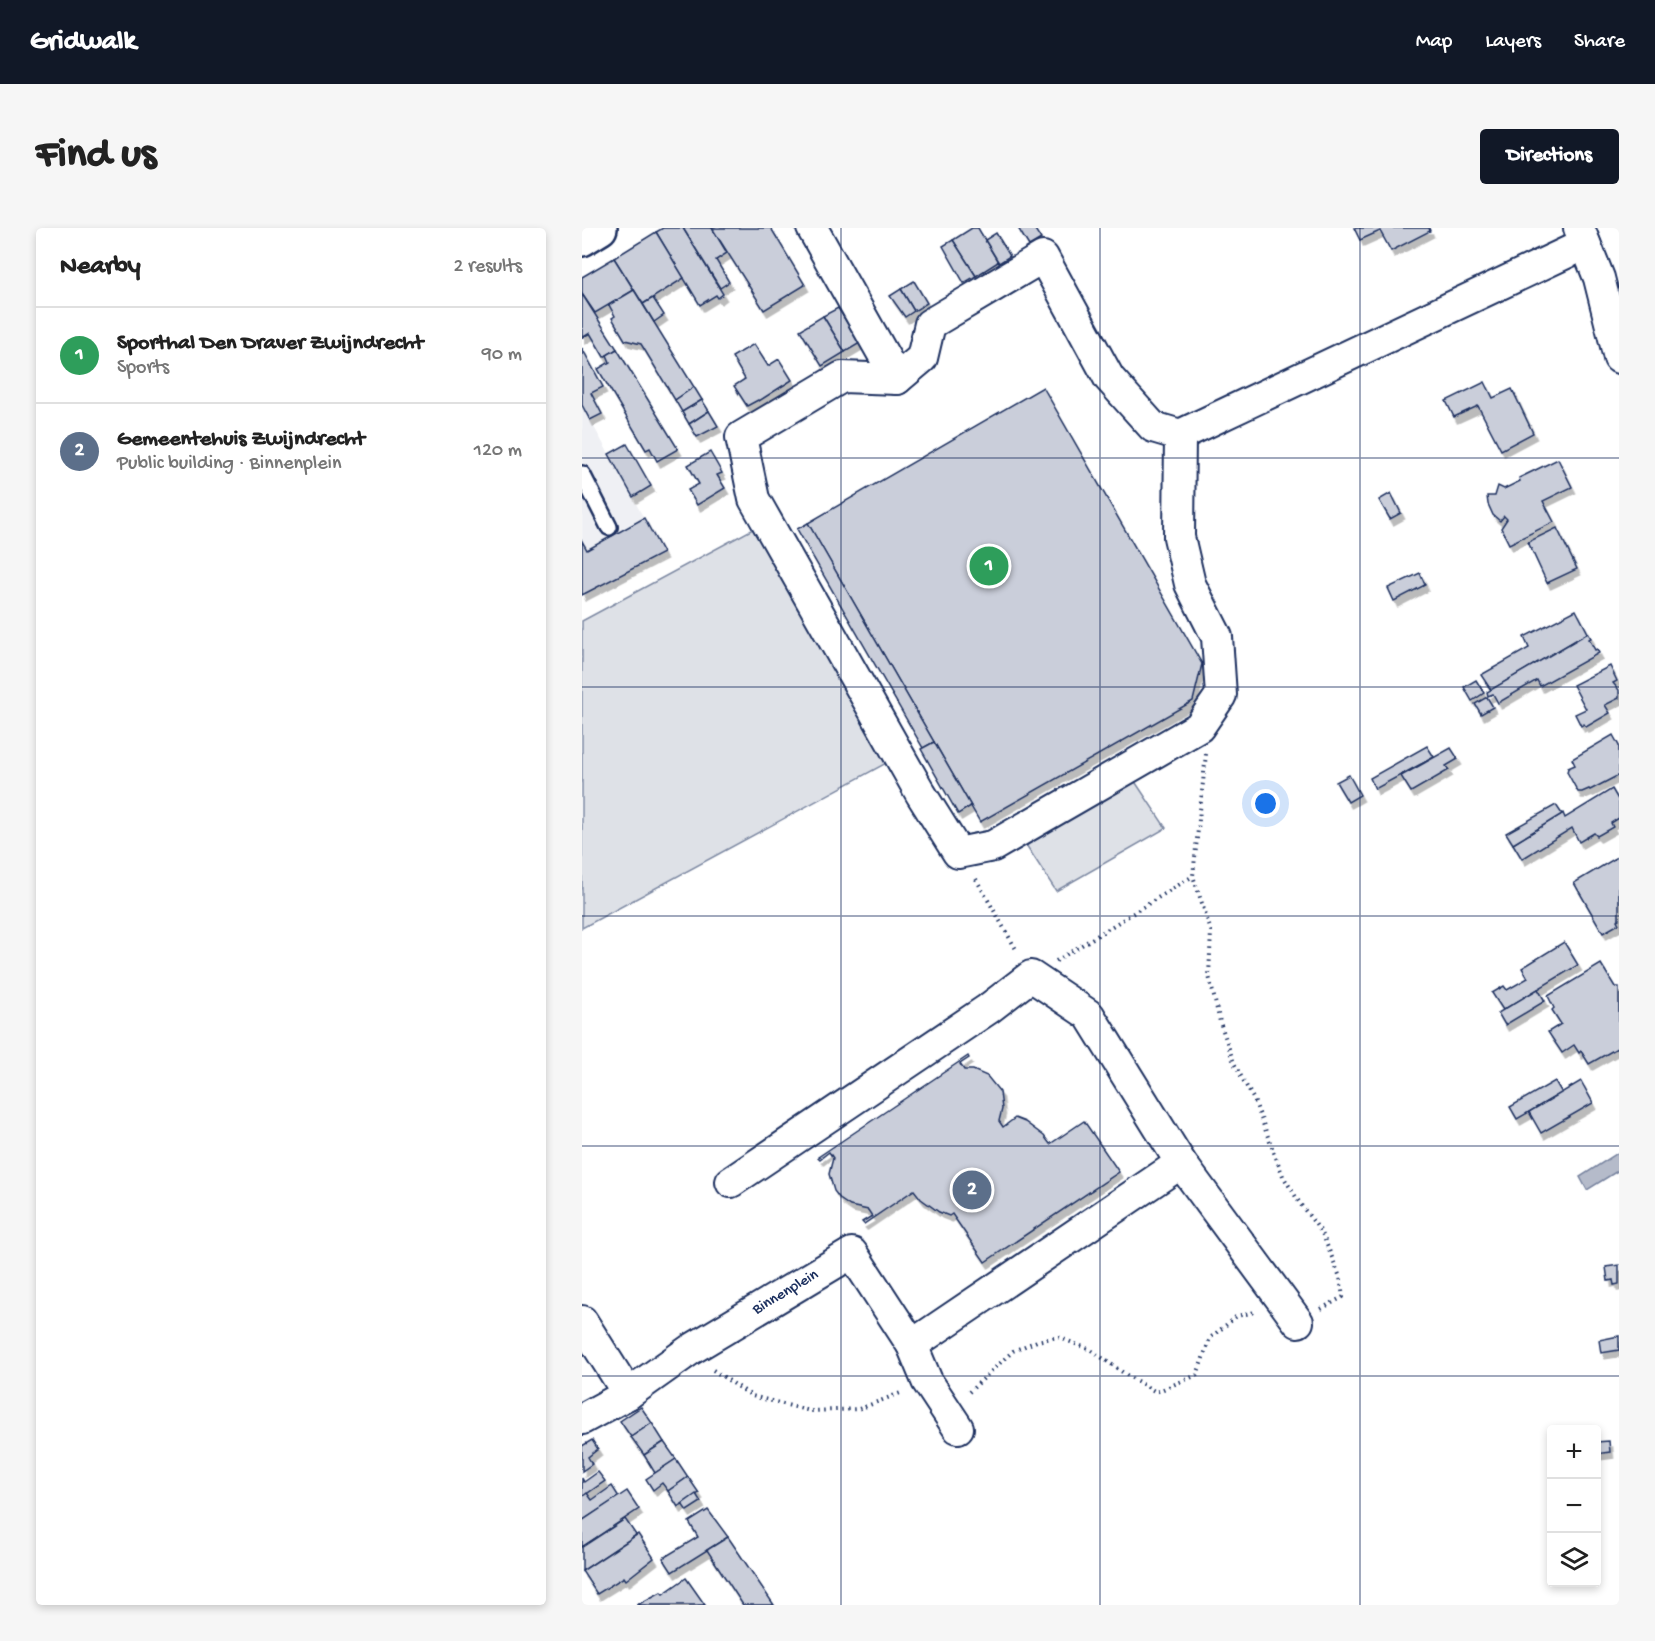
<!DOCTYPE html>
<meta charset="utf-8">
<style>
:root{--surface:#fff;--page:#f6f6f6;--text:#222;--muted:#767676;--line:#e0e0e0;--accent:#111827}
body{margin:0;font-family:"Gochi Hand",sans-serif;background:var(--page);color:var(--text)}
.controls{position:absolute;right:18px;bottom:18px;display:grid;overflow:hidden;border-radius:6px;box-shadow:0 3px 9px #0003}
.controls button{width:54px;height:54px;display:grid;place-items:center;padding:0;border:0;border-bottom:2px solid var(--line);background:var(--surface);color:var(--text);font:30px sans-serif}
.you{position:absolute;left:684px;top:576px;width:21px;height:21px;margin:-15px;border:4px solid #fff;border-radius:50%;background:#1a73e8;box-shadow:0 0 0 9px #1a73e833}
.badge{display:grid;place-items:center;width:39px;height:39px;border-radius:50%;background:var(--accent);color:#fff;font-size:20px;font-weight:700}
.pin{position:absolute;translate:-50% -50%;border:3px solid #fff;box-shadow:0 2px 6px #0006}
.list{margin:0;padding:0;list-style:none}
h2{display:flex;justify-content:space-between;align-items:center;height:78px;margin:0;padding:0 24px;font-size:26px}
h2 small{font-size:20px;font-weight:400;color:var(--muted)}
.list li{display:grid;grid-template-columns:39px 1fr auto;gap:18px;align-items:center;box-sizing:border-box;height:96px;padding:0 24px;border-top:2px solid var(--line)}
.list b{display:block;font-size:22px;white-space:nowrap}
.list p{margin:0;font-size:20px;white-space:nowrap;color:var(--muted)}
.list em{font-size:20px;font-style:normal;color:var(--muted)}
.icon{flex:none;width:33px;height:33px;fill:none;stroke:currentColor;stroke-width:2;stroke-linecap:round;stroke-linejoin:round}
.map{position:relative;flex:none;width:1037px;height:1377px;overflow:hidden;border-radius:6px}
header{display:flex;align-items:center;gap:36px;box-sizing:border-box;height:84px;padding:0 30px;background:var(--accent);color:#fff}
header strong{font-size:28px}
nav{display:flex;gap:33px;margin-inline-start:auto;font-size:21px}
.intro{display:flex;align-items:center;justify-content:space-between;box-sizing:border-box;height:144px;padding:0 36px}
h1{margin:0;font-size:42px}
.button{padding:15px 27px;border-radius:6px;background:var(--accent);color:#fff;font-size:21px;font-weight:700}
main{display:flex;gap:36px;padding:0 36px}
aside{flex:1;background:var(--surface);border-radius:6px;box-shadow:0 3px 9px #0003}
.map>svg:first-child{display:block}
</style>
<header>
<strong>Gridwalk</strong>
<nav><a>Map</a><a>Layers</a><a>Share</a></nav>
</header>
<div class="intro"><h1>Find us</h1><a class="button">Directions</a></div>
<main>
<aside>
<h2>Nearby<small>2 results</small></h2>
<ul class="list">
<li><span class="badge" style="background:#2e9e5b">1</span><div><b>Sporthal Den Draver Zwijndrecht</b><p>Sports</p></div><em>90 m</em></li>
<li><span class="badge" style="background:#5c6f8a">2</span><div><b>Gemeentehuis Zwijndrecht</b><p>Public building · Binnenplein</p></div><em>120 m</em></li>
</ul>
</aside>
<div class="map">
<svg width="1037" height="1377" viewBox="0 0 1037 1377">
<defs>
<filter id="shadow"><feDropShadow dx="3.5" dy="6" stdDeviation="0" flood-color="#0004"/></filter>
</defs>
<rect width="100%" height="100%" fill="#fff"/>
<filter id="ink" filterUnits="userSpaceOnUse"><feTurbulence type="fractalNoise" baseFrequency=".0167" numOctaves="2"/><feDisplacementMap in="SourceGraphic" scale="12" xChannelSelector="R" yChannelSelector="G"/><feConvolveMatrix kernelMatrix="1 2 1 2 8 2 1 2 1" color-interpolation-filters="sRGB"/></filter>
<g filter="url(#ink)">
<path fill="#eff0f4" d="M0 177 81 325 0 367Z"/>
<g fill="#dee1e7" stroke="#7c88a2" stroke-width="1.5">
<path d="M182 295 310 532 0 700V393Z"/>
<path d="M546 543 584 600 474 663 437 606Z"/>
</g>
<path fill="#b5bbca" stroke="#77839f" stroke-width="1.5" d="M1037 924V942L1005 962 998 949Z"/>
<g fill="#caceda" stroke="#1b2f5e" stroke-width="1.5" filter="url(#shadow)">
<path d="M81 0H101L141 66 136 70 134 67 118 77 74 4Z"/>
<path d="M101 0H130L145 25 134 32 147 54 138 60Z"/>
<path d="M130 0H189L223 57 182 82Z"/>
<path d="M390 0H396L416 34 394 48 371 12Z"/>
<path d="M436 0H452L459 11 447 18Z"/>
<path d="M772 0H847L848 3 809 23 798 3 778 12Z"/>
<path d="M74 4 102 50 61 76 32 30Z"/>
<path d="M414 5 428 28 417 35 403 12Z"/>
<path d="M371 12 394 48 382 55 361 18Z"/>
<path d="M32 30 52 62 13 85 0 66V49Z"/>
<path d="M332 53 345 75 332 83 319 61Z"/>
<path d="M319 61 332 83 323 89 308 68Z"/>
<path d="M52 62 112 159 93 172 59 116 43 112 30 90 33 88 27 77Z"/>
<path d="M0 66 35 121 22 129 8 105 0 110Z"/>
<path d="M71 70 82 87 72 94 61 76Z"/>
<path d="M256 80 278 115 263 124 241 88Z"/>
<path d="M241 88 263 124 240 138 218 102Z"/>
<path d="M172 116 186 138 197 131 210 152 177 173 176 172 165 178 152 158 163 151 150 129Z"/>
<path d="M0 120 21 159 9 165 20 186 8 192 0 177Z"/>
<path d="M35 121 96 221 75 233 68 220 64 222 16 141 28 134 25 127Z"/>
<path d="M903 154 911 170 930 161 951 205 919 222 896 178 872 189 864 173Z"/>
<path d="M112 159 120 172 100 184 93 172Z"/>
<path d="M461 159 620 436 611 473 398 594 226 295Z"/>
<path d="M120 172 127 183 107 196 100 184Z"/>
<path d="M127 183 136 198 115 209 107 196Z"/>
<path d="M45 216 69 258 51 269 27 226Z"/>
<path d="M128 224 140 245 135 247 143 260 115 277 106 262 117 256 106 237Z"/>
<path d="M976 231 990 259 961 273 972 294 927 316 919 300 925 291 922 288 918 293 911 287 906 276 905 268H913L916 258 922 261 938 253 937 250Z"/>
<path d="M809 265 819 285 808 291 797 272Z"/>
<path d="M62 290 81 325 0 367V313L5 322Z"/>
<path d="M226 295 352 514 341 520 215 301Z"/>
<path d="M975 300 995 341 965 355 946 314Z"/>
<path d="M838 345 843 357 812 373 806 360Z"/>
<path d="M994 382 1006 405 909 462 899 447 947 420 942 409Z"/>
<path d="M1006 405 1009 410 1007 411 1013 422 1015 421 1017 425 958 458 955 452 916 475 911 466 906 468 905 464Z"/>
<path d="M1028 438 1035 453 1031 455 1037 462V470L1023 477 1028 485 1004 499 1002 496 999 498 993 486 1004 481 991 457Z"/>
<path d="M894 452 902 465 890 473 882 459Z"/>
<path d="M905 469 911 479 899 486 893 476Z"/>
<path d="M1031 507 1037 518V547L1008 562 1007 561 1000 564H996L985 544 986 540 993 537 990 531Z"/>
<path d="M352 514 389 578 376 586 339 521Z"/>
<path d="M845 518 852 529 793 561 788 550Z"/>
<path d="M869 520 876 531 864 538 867 542 829 564 819 548Z"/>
<path d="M767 547 778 567 766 574 754 554Z"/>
<path d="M1030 561 1037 573V590L1029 595 1031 599 1015 608 1012 605 997 614 990 600 940 631 931 616 981 585 983 590Z"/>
<path d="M974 577 980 586 931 616 924 605Z"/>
<path d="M1037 628V691L1035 692 1037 696 1021 705 992 655Z"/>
<path d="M982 714 996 737 921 782 910 765 922 758 925 762 946 750 940 740Z"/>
<path d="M1019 736 1033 759H1037V819L1007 836 999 823 997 825 992 817 980 825 966 804 979 796 970 782 972 780 966 768Z"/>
<path d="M956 761 963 773 923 797 916 785Z"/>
<path d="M386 828 387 830 378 836 382 842H391L405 848 418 864 420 881 417 893 421 899 433 890 443 894 462 908 468 916 502 893 537 944 403 1034 370 986 367 988 357 984 339 971 332 962 282 996 280 994 290 988 286 982 268 978 259 972 252 963 247 946 251 930 247 924 238 931 236 929Z"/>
<path d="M973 853 980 865 935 891 928 879Z"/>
<path d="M999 853 1011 875 959 905 947 884Z"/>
<path d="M1037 1037V1056L1032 1057 1031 1052 1026 1053 1024 1039Z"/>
<path d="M1037 1108V1122L1019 1125 1017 1112Z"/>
<path d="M59 1179 70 1195 49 1209 38 1193Z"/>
<path d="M70 1195 82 1214 62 1227 49 1209Z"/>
<path d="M10 1212 16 1221 6 1229 10 1236 0 1243V1218Z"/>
<path d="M1027 1213 1028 1224 1014 1226V1214Z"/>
<path d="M82 1214 94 1231 73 1245 62 1227Z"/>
<path d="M94 1231 106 1249 86 1263 80 1255 71 1262 64 1251Z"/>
<path d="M16 1244 23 1253 0 1269V1250L2 1254Z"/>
<path d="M106 1249 117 1265 96 1279 86 1263Z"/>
<path d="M30 1258 37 1269 0 1293V1269L5 1265 10 1272Z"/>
<path d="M45 1263 57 1281 0 1319V1293Z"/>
<path d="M114 1266 119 1274 105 1283 100 1276Z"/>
<path d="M126 1282 146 1309 90 1344 81 1330 116 1309 107 1294Z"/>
<path d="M43 1291 54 1307 0 1343V1319Z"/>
<path d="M56 1306 72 1330 44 1352 42 1349 15 1366 0 1343Z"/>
<path d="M146 1309 192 1377H161L125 1322Z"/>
<path d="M104 1350 123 1377H55L79 1364 81 1366Z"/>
</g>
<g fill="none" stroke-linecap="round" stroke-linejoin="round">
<g stroke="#1b2f5e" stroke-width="20">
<path id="service" d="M0 246 27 299"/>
</g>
<g stroke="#1b2f5e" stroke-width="34">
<g id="minor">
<path d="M230 0 315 151 260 149 159 209 172 271 339 566 376 625 411 618 617 499 639 467 635 409 608 356 597 309 598 207"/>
<path d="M997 0 1017 50 1037 130"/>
<path d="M315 151 340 130 348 96 461 29 527 150 571 199 598 207 1003 16"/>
<path d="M149 954 406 781 449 748 507 787 599 935 716 1094"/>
<path d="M0 1093 46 1166"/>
<path d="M330 1117 599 935"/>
<path d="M0 1191 46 1166 108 1122 270 1025 330 1117 345 1153 376 1200"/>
</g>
</g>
<g stroke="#1b2f5e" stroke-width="38">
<path id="tertiary" d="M0 11 18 0"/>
</g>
<g stroke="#1b2f5e" stroke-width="4" stroke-dasharray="1.5 4.5" stroke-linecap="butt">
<path d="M624 526 611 648 629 703 627 748 638 794 652 835 672 872 701 948 719 977 740 1005 758 1049 761 1069 739 1081"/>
<path d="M394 651 435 723"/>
<path d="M474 733 611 648"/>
<path d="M131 1142 170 1168 228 1183 277 1181 321 1164"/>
<path d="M387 1164 431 1123 455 1113 476 1109 509 1122 546 1148 574 1164 615 1147 628 1110 655 1088 673 1084"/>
</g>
<use href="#service" stroke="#fff" stroke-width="15"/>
<use href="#minor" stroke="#fff" stroke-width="30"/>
<use href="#tertiary" stroke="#fff" stroke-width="33"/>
</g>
</g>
<path fill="none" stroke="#1b2f5e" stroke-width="1.5" stroke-opacity="0.55" d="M259 0V1377M518 0V1377M778 0V1377M0 230H1037M0 459H1037M0 688H1037M0 918H1037M0 1148H1037"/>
<g text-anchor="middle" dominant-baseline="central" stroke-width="4.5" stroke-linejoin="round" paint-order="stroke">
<g font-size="16" fill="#1b2f5e" stroke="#fff">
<text transform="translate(204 1065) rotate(-31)">Binnenplein</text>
</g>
</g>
</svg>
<div class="controls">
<button>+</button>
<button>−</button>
<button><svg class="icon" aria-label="layers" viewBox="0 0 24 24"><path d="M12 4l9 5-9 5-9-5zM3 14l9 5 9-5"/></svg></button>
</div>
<div class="you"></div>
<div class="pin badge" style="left:407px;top:338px;background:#2e9e5b">1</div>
<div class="pin badge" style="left:390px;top:962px;background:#5c6f8a">2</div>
</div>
</main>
